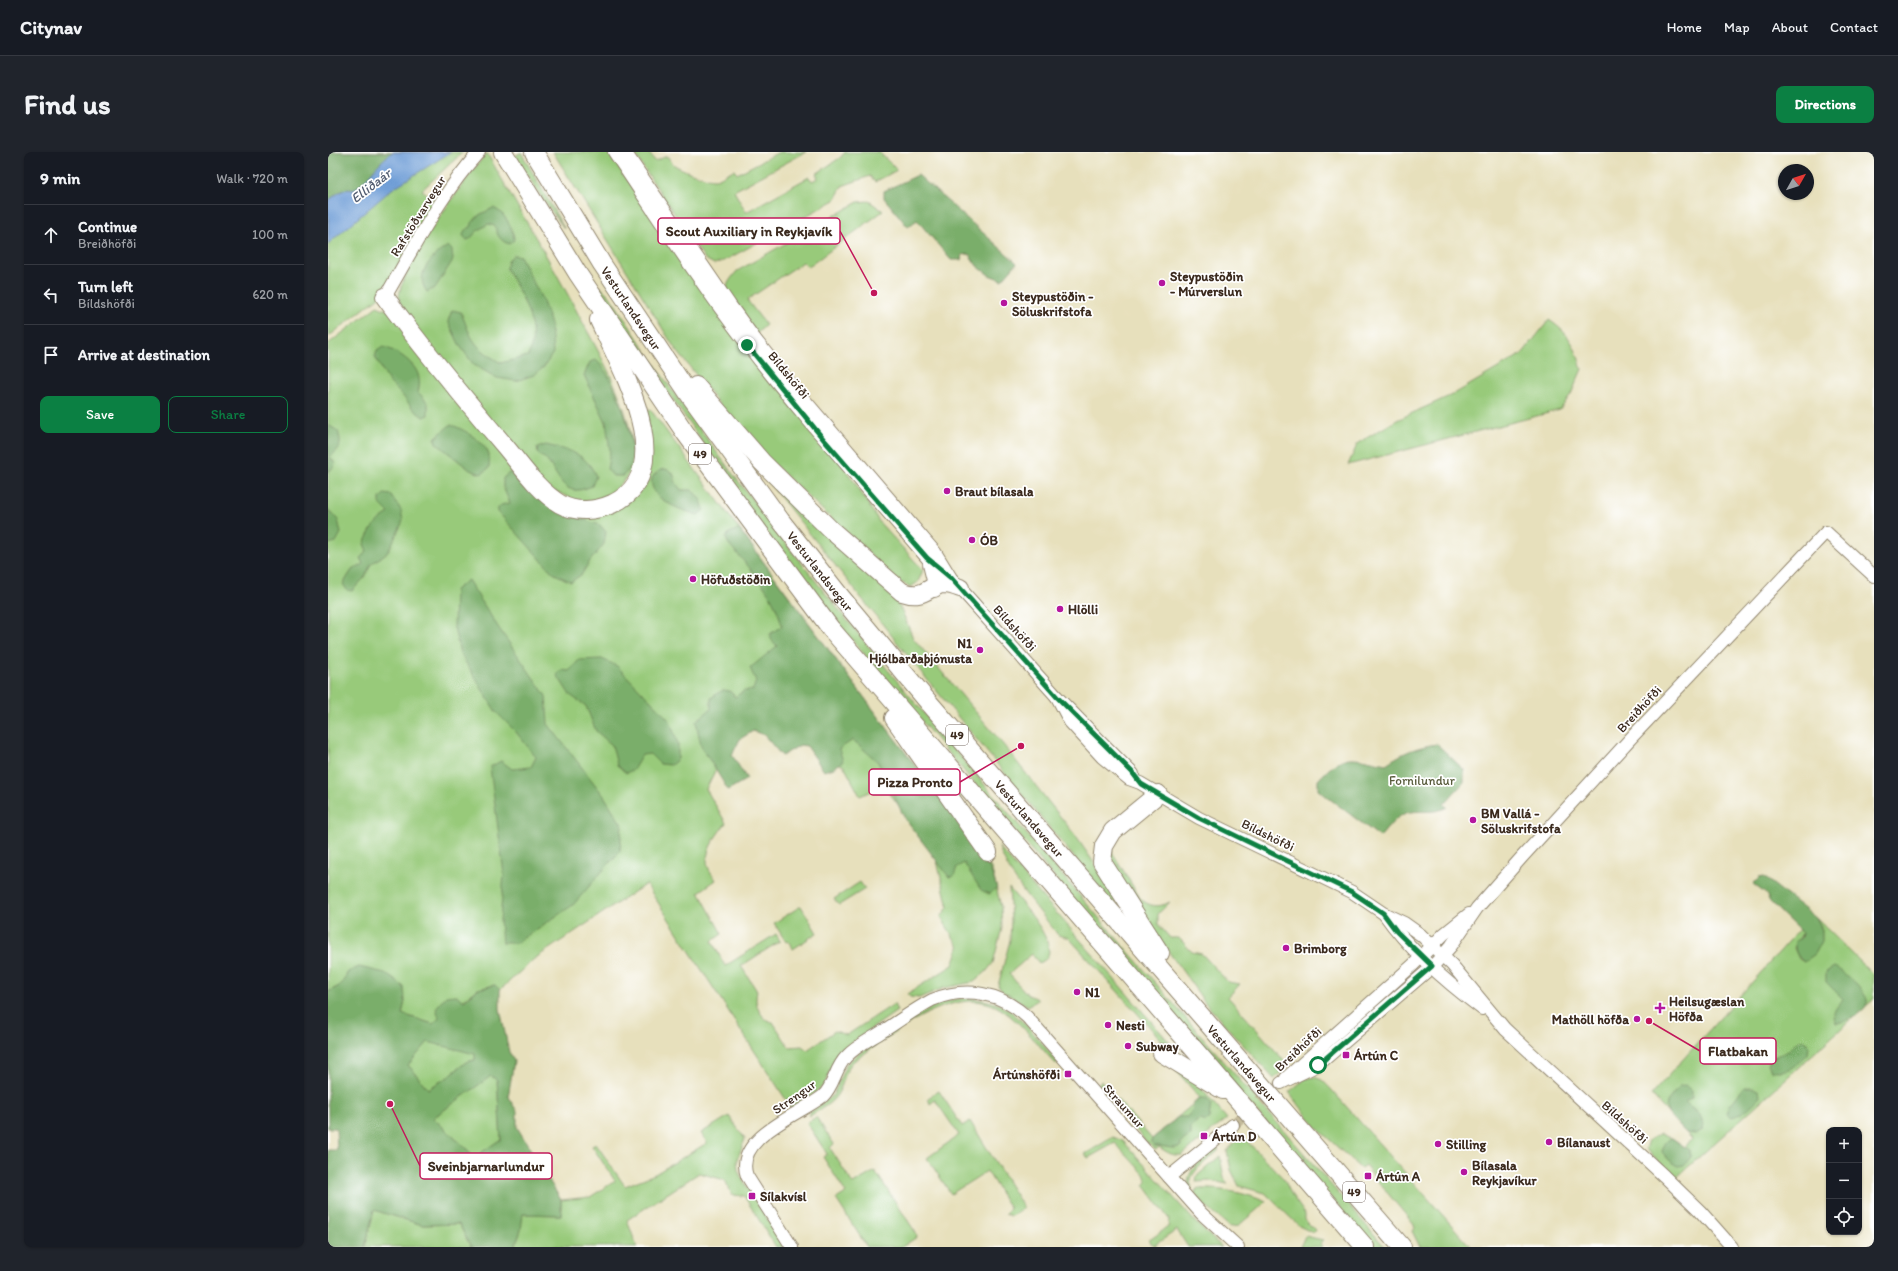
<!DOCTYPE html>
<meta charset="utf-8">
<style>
:root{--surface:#171b24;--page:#20242c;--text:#f1f3f6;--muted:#9ea1a6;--line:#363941;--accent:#0b8043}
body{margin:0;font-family:Itim,sans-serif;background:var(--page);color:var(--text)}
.controls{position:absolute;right:12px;bottom:12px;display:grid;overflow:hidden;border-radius:8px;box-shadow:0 1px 3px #0004}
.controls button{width:36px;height:36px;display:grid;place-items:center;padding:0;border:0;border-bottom:1px solid var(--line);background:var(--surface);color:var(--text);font:20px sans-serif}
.compass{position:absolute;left:1450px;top:12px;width:36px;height:36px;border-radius:50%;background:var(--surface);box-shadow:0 1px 3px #0004;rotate:51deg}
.stop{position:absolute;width:12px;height:12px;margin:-9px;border:3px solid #0b8043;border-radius:50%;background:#fff}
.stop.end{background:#0b8043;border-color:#fff;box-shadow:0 1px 4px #0008}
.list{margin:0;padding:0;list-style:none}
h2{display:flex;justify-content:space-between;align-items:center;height:52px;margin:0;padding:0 16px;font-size:17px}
h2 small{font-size:13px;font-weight:400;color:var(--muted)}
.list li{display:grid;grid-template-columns:26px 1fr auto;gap:12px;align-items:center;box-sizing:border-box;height:60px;padding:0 16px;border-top:1px solid var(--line)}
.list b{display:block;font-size:15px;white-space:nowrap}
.list p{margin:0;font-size:13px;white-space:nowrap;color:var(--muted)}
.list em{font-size:13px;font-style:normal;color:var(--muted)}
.actions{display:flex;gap:8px;padding:12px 16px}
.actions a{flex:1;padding:9px 0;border:1px solid var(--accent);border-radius:8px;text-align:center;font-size:14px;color:var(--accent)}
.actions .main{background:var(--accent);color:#fff}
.icon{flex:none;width:22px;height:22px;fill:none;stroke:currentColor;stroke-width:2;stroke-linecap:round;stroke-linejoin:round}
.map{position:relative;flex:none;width:1546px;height:1095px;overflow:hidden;border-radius:8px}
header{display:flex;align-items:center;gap:24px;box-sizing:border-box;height:56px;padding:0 20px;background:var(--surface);border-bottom:1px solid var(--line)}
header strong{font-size:19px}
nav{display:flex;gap:22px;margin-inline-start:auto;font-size:14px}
.intro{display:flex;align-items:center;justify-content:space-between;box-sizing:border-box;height:96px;padding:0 24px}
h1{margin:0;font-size:28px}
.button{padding:10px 18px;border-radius:8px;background:var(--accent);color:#fff;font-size:14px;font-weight:700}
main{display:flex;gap:24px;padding:0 24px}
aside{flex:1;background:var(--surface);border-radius:8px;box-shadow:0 1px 3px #0004}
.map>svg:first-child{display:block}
</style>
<header>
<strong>Citynav</strong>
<nav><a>Home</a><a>Map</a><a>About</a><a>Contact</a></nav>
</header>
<div class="intro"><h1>Find us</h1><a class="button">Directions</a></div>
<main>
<aside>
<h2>9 min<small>Walk · 720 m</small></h2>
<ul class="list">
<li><svg class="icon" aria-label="ahead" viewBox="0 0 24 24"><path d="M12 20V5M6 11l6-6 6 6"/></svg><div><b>Continue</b><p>Breiðhöfði</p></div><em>100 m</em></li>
<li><svg class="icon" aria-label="left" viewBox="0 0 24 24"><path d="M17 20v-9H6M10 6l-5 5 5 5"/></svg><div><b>Turn left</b><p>Bíldshöfði</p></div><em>620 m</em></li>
<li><svg class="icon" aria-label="arrive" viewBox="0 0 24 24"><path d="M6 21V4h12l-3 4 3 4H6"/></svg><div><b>Arrive at destination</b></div></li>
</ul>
<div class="actions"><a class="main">Save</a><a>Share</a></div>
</aside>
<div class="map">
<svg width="1546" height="1095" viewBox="0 0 1546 1095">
<rect width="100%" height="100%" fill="#fff"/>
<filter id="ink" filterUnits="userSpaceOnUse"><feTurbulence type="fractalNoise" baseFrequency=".025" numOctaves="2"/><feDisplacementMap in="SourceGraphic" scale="8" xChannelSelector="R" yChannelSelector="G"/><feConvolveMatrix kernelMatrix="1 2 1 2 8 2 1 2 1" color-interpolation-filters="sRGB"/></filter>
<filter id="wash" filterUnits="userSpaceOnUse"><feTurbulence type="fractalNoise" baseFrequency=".012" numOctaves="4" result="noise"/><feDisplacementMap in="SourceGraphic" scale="16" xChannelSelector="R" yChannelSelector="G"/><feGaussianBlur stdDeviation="0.9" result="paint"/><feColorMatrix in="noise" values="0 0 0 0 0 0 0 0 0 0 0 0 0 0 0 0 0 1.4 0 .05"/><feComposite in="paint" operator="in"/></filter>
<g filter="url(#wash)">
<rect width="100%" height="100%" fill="#e7e0bc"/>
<g fill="#98ca7a" stroke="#6a7a4c">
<path d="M0 0H135L94 38 107 49 55 142 0 185Z"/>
<path d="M193 0 236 76 218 52 187 4Z"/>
<path d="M225 0H281L525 328 552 371 595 418 590 430 583 435 570 429 418 286 346 195Z"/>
<path d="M305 0H320L327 9 339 4C341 6 343 10 345 12 351 17 378 27 386 27 392 27 400 20 406 18L409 22 451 0H478L406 39 418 60 481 25 484 29 490 26 488 22 513 5 517 0H551L569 18 547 30 542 24 514 34 507 48 396 109 386 112 377 107Z"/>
<path d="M159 1C191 58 225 113 255 171 281 219 303 257 307 313 276 359 263 357 216 334L77 164C75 159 72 152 71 147 69 120 140 23 159 1Z"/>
<path d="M541 49 555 59 480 115 475 110 419 148 438 173 428 182C420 172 397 146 399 134 401 128 405 124 409 119L530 50Z"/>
<path d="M271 134 281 143C303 176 324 209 346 241 454 394 575 538 697 680 816 819 937 956 1057 1095H1046L857 878 525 489 424 362 277 149Z"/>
<path d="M49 154 61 159 234 358 308 342 315 260 322 257 599 630 648 692 664 718 673 755 674 776 665 811 658 820 646 830 616 836 591 846 582 845 579 842 625 813 631 795 613 765 620 755 607 701 556 634 532 644 516 614 494 604 465 576 429 572 402 589 378 637 398 671C390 681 375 700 380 714 381 719 385 723 388 728L371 740 394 782 384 789 397 814 448 782 452 789 413 814 429 839C426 853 430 859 439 869L445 870 461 895 474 894 479 898 507 879 519 883 566 852 569 859 512 899 504 913 496 934 464 957 318 732 206 807 172 838 167 833 150 837 105 872 74 862 77 849 20 820 13 833 0 840V192Z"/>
<path d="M1221 168C1242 182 1247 194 1254 217L1243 242 1232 258 1020 313 1030 291 1069 268 1126 242 1194 202Z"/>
<path d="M417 301 533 416 564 443 574 459 585 486 669 585 747 683 836 814 588 514Z"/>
<path d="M671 695 856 907 836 895 829 883 741 786 730 783C709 755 682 728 671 695Z"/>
<path d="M781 695 812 746C821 755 831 756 842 750L830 762V772L842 786H851L864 800 874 802 900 830 912 832 900 845 960 913 946 927 878 852 825 778 777 706Z"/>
<path d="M532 730 537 737 511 753 506 747Z"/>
<path d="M681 736C691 749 742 801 711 811L704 802 681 822 700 843 708 846 710 848 700 854 675 840 670 834 682 788 683 768Z"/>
<path d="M473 754 489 781 465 797 460 789 458 790 446 771Z"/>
<path d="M1488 766 1546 823V847L1348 1026 1318 997 1321 988 1333 981 1344 986 1357 995 1364 987 1323 943 1471 778 1474 781 1466 796 1471 807 1476 810 1494 778Z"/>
<path d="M641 846C652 848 663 848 674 854 695 865 714 892 730 910L728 912C712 895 696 874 677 860 631 825 565 883 527 908 515 918 517 931 509 943 503 952 491 958 482 964L480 962 505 943 518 912 530 902 610 851 627 847Z"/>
<path d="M100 889 148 902 147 908 138 910 120 925 100 937 80 913Z"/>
<path d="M847 917 866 928 899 967 854 1003C844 1004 840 1001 831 995L828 998 819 991 770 932 773 929 824 987 872 946Z"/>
<path d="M162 924 169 927 173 987 147 1005 105 966Z"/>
<path d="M986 925 994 928 1002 936 1143 1095H1092L1084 1079 1087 1074 1037 1014 1033 1017 988 975 961 940 977 927Z"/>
<path d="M611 939 634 974 642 969 696 1056 683 1064 677 1062 682 1056 659 1019 623 1042 599 1006 631 983 607 948 602 952 600 946Z"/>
<path d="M401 964 417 987 409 1008 410 1018 414 1027 457 1095H448L416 1044 404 1043 397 1028 371 1021 299 1068 309 1095H187L193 1078 194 1062 233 1063V1048L262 1045 287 1029 264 994 268 992 297 1034 327 1022 379 991 373 981Z"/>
<path d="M488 965 506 992 502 996 525 1032 547 1019 588 1081 589 1085 574 1095H539L508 1047 518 1041 495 1005 499 1002 479 971Z"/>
<path d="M913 983 956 1027 963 1042 977 1062V1068L987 1078 985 1081 971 1074 937 1041 911 1034 903 1018 899 999Z"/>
<path d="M785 985 795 989 871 1074 894 1095H860L849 1078 828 1092V1094L820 1089 840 1075 841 1067 816 1033 819 1030 816 1022 787 991 760 1006 757 1002Z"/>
<path d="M888 995 891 998 870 1016 864 1024 862 1031 864 1035 861 1037C856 1018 875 1007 888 995Z"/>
<path d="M892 1004 896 1026 900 1032 883 1029 868 1030 869 1024Z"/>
<path d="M870 1037C892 1036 919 1041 938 1050L910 1074 902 1075 876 1053 866 1041Z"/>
<path d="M46 1058 95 1073 131 1072 143 1095H37Z"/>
<path d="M977 1084 995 1088 992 1091 995 1095H972Z"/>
</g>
<g fill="#7aae6a" stroke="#5a6c44" fill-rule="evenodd">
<path d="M0 0H65C49 10 41 27 26 38 15 35 9 42 0 49Z"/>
<path d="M590 23 689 111 674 128 661 123 649 114 641 102 634 103 633 108H623L589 68 580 75 556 46V39Z"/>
<path d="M165 56C176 59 186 77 186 88L181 92C172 89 169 83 167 74L160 72 149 79 142 87 138 88 135 83 137 78 143 75 144 71 151 63Z"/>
<path d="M120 94 124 98 125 108 107 136 99 140C85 122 105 103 120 94Z"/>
<path d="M186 103 192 104 214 147 223 172 225 201 216 215 206 223 188 229 169 226 146 213 132 194 120 169 124 158 133 160C144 189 146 195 173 211L200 204C214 174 192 142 178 116L181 107Z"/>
<path d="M55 195C68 198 90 212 91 227 92 231 91 236 90 240L100 251V263L95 265 86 258 74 243 61 230 47 205 49 199Z"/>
<path d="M268 208C285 222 306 282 304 305 304 314 301 318 295 324H285L279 317 282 299 278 270 256 223 262 210Z"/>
<path d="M0 273 10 279C14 293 13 296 2 305L7 311 6 315 0 320Z"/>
<path d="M122 273C134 275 158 291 161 303 162 307 161 312 161 316L153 322 142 318 108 291 107 286Z"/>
<path d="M218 293C242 299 257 300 268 324L264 334C235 347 234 327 219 309 217 306 213 304 210 302L209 296Z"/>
<path d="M338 317 345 321 348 331 353 338H364L373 348 376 358 370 363C356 359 327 350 324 333 323 330 324 326 325 324L332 318Z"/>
<path d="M181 321H188L209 346 231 359 272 373 278 380 276 392 262 409 254 422 243 430 225 421 170 360V356L173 353 182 351 175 335V326Z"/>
<path d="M56 342 63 343 73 358 75 369 60 400 43 412 37 425 24 439 19 438 15 432 24 418 35 412 32 406 39 399 36 392C42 378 47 369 61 361L52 352V346Z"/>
<path d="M0 357 10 368 13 381 8 390 0 392Z"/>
<path d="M411 377C470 457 529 536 589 616 617 655 655 690 669 736L661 742 653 738 636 711 629 715 626 724 621 725 577 667 550 610 525 588 511 597 515 609 506 616 496 619 479 594 472 593 454 604 436 583 425 579 412 587 404 603 419 627 400 638 373 594 368 569 383 557V546L395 538 402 539 407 545 416 539 425 538 428 529 422 516 449 494 443 487 442 482 454 474C446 439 422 417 400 391L398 386 401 381Z"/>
<path d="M140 428 170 475 218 544 220 572 276 644 294 673 292 699 245 753 188 791H174L172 768 176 722 162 615 173 609 184 617 203 615 208 605 188 580 168 560 132 501 126 476 127 438Z"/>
<path d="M274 507 289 514 342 569 350 592V607L343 613 332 612 322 602 314 603 305 618 298 621 289 613 284 593 268 579 258 554 242 543 229 523 233 518 241 519 251 508Z"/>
<path d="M1109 592 1136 618V630L1116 652 1119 655C1107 662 1096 658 1083 660 1070 661 1060 676 1052 685L990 638V628C1018 598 1021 605 1058 612 1076 600 1088 595 1109 592Z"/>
<path d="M1436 725 1488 766 1494 778V789L1487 802 1476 810C1469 805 1466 798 1467 789L1473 786 1474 781 1442 750 1438 742 1425 732 1431 726Z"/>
<path d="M31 815 57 821 76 835 77 849 74 862 105 872 111 866 108 856 118 844 128 843 136 849 150 837 167 833 172 838V857L181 900 186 909 180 945 189 959V975L233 1048V1063L195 1062 193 1078 187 1095H143L131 1072 95 1073 46 1058 37 1095H0V998H9L8 976H0V840L13 833 20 820ZM100 890 147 902V908L138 910 120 925 100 937 80 913ZM163 924 169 928 173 987 147 1005 105 966Z"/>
<path d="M1506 815C1514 818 1538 840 1539 848 1541 859 1517 871 1508 871 1503 859 1508 857 1515 847L1498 830V820Z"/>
<path d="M1476 888 1481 893 1480 902C1467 913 1462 922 1443 918L1440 912C1445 903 1450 904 1458 900 1465 895 1466 889 1476 888Z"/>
<path d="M1357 933 1364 938V945L1357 950 1371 961 1375 970 1374 978 1368 982 1358 981 1341 963 1338 956 1339 950 1351 934Z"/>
<path d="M1416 935H1423L1431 938 1432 945C1424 953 1416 962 1404 965L1399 961 1402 953Z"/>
<path d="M872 946H878L883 952 881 966 878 970 873 968 869 969 863 976V983L853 990V994C845 999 835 993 827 994L823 990 824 987 850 965H859L865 958V952Z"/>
<path d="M1344 986 1362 999 1363 1005 1356 1013 1350 1014 1341 1008 1334 1000C1336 993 1337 989 1344 986Z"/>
</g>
<path fill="#6d9cd6" stroke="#54637a" d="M65 0H123L64 37 0 92V49C9 42 15 35 26 38 41 27 49 10 65 0Z"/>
</g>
<g filter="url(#ink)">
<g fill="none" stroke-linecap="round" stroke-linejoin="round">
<path stroke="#c5bc9c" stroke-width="12" stroke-dasharray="12 6" stroke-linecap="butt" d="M905 973 946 937"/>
<g stroke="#91856d" stroke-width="14">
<g id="minor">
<path d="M286 0C329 64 371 130 418 191 475 266 539 335 599 406L610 417"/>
<path d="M297 0 402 153 427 187 463 232 607 400 623 426 729 545 805 622"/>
<path d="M57 145C86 96 112 43 151 0"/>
<path d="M729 545 742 570 774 605 801 627 812 631 871 666 1024 740 1055 761 1076 771 1093 783 1124 813 1177 877 1336 1024 1372 1059 1404 1095"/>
<path d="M1057 763C1082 799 1118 830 1154 857"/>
<path d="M958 926 1085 813 1116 782 1141 762"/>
<path d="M953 931 990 913 1104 815 1123 794 1149 756 1194 705 1303 586 1498 380 1546 424"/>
<path d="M841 1025 905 973"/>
<path d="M464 1095 419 1024C405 986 471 963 495 944 506 934 507 916 518 905 528 894 543 887 555 879 571 869 587 857 604 848 638 834 672 840 699 865L873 1061 910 1095"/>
</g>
</g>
<g stroke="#91856d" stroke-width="20">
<g id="highway">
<path d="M175 0 250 122 358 282 503 477 1037 1095"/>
<path id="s1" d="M206 0 274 112 363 245 453 369 512 444 597 546 1074 1095"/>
<path d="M57 145C94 196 135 245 176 293 193 313 210 339 232 352 248 361 268 359 284 352 354 320 292 214 271 168"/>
<path d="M368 234 434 310 502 377 574 440C598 448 599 433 616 432 622 432 627 434 632 436"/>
<path d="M604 412 608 428 606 436"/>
<path d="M566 566 660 700"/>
<path d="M830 642 785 679 776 694 774 710 832 801"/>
<path d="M834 901 895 938"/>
</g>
</g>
<use href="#minor" stroke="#fff" stroke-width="12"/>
<use href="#highway" stroke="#fff" stroke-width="18"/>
</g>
</g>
<g fill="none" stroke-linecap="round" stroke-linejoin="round" filter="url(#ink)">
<path stroke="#0b8043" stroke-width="5" d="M419 193 497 289 599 406 623 426 729 545 804 620 813 632 871 666 1024 740 1055 761 1069 780 1104 814 990 913"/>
</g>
<g fill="#b5179e" stroke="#fff" stroke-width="1.5">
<circle cx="834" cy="131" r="4"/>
<circle cx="676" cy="151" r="4"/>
<circle cx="619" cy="339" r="4"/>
<circle cx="644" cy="388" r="4"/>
<circle cx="365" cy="427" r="4"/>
<circle cx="732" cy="457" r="4"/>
<circle cx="652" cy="498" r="4"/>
<circle cx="1145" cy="668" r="4"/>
<circle cx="958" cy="796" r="4"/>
<circle cx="749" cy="840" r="4"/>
<path d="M1330 850h4v4h4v4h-4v4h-4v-4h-4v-4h4z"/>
<circle cx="1309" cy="867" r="4"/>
<circle cx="780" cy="873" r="4"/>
<circle cx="800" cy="894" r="4"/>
<rect x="1014" y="899" width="8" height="8" rx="2"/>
<rect x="736" y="918" width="8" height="8" rx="2"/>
<rect x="872" y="980" width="8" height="8" rx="2"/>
<circle cx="1221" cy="990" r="4"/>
<circle cx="1110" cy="992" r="4"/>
<circle cx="1136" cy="1020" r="4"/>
<rect x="1036" y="1020" width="8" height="8" rx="2"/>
<rect x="420" y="1040" width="8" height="8" rx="2"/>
</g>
<g text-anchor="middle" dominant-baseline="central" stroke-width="3.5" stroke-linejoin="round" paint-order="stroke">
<g fill="#fff" stroke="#766a62" stroke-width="1">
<rect x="361" y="292" width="22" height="20" rx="3"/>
<rect x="618" y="573" width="22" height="20" rx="3"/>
<rect x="1015" y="1030" width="22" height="20" rx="3"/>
</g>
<g font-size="12" font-weight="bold" fill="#3b2a1e">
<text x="372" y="302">49</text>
<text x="629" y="583">49</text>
<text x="1026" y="1040">49</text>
</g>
<g font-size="13" fill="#3b2a1e" stroke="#fff">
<text transform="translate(90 64) rotate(-58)">Rafstöðvarvegur</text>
<text stroke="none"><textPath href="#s1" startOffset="184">Vesturlandsvegur</textPath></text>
<text transform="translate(461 223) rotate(51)">Bíldshöfði</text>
<text stroke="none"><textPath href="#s1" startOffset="508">Vesturlandsvegur</textPath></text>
<text transform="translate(687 476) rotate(48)">Bíldshöfði</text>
<text transform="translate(1311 557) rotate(-47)">Breiðhöfði</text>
<text stroke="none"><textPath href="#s1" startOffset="832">Vesturlandsvegur</textPath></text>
<text transform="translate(940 683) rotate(26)">Bíldshöfði</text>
<text transform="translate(970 897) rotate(-43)">Breiðhöfði</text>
<text stroke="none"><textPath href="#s1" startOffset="1156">Vesturlandsvegur</textPath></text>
<text transform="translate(466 945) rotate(-35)">Strengur</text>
<text transform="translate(796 954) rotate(48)">Straumur</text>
<text transform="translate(1297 970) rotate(42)">Bíldshöfði</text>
</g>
<g font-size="13" font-weight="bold" fill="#3b2a1e" stroke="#fff" text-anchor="start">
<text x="842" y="124">Steypustöðin<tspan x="842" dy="15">- Múrverslun</tspan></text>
<text x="684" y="144">Steypustöðin -<tspan x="684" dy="15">Söluskrifstofa</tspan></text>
<text x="627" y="339">Braut bílasala</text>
<text x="652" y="388">ÓB</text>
<text x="373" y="427">Höfuðstöðin</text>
<text x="740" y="457">Hlölli</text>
<text x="644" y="491" text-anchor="end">N1<tspan x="644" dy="15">Hjólbarðaþjónusta</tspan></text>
<text x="1153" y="661">BM Vallá -<tspan x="1153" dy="15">Söluskrifstofa</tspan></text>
<text x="966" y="796">Brimborg</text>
<text x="757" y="840">N1</text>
<text x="1341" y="849">Heilsugæslan<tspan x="1341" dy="15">Höfða</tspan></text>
<text x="1301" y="867" text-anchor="end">Mathöll höfða</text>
<text x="788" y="873">Nesti</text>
<text x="808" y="894">Subway</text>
<text x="1026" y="903">Ártún C</text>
<text x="732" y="922" text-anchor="end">Ártúnshöfði</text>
<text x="884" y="984">Ártún D</text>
<text x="1229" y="990">Bílanaust</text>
<text x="1118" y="992">Stilling</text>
<text x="1144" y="1013">Bílasala<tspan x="1144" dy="15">Reykjavíkur</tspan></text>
<text x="1048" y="1024">Ártún A</text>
<text x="432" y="1044">Sílakvísl</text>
</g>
<g font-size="13" fill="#575a3a" stroke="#fff">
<text x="1094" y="628">Fornilundur</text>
</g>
<g font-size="14" font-style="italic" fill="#525d71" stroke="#fff">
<text transform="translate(43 34) rotate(-38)">Elliðaár</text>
</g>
</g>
<path fill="none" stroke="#c2185b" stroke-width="1.5" d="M546 141L512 79M693 594L632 630M1321 869L1372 899M62 952L92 1014"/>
<g fill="#c2185b" stroke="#fff" stroke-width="1.5">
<circle cx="546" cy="141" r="4"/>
<circle cx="693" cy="594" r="4"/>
<circle cx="1321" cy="869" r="4"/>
<circle cx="62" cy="952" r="4"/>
</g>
<g fill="#fff" stroke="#c2185b" stroke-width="1.5">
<rect x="330" y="66" width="182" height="26" rx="4"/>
<rect x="541" y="617" width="91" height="26" rx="4"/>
<rect x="1372" y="886" width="76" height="26" rx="4"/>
<rect x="92" y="1001" width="132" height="26" rx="4"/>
</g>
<g font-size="14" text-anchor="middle" font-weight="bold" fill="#3b2a1e">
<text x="421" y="84">Scout Auxiliary in Reykjavík</text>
<text x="587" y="635">Pizza Pronto</text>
<text x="1410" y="904">Flatbakan</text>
<text x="158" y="1019">Sveinbjarnarlundur</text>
</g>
</svg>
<div class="controls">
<button>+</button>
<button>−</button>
<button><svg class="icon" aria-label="locate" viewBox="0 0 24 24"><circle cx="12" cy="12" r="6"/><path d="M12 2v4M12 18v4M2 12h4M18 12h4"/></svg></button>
</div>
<svg class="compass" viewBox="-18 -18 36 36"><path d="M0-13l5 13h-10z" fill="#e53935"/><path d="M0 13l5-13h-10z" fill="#9ea1a6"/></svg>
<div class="stop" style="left:990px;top:913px"></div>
<div class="stop end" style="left:419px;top:193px"></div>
</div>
</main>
